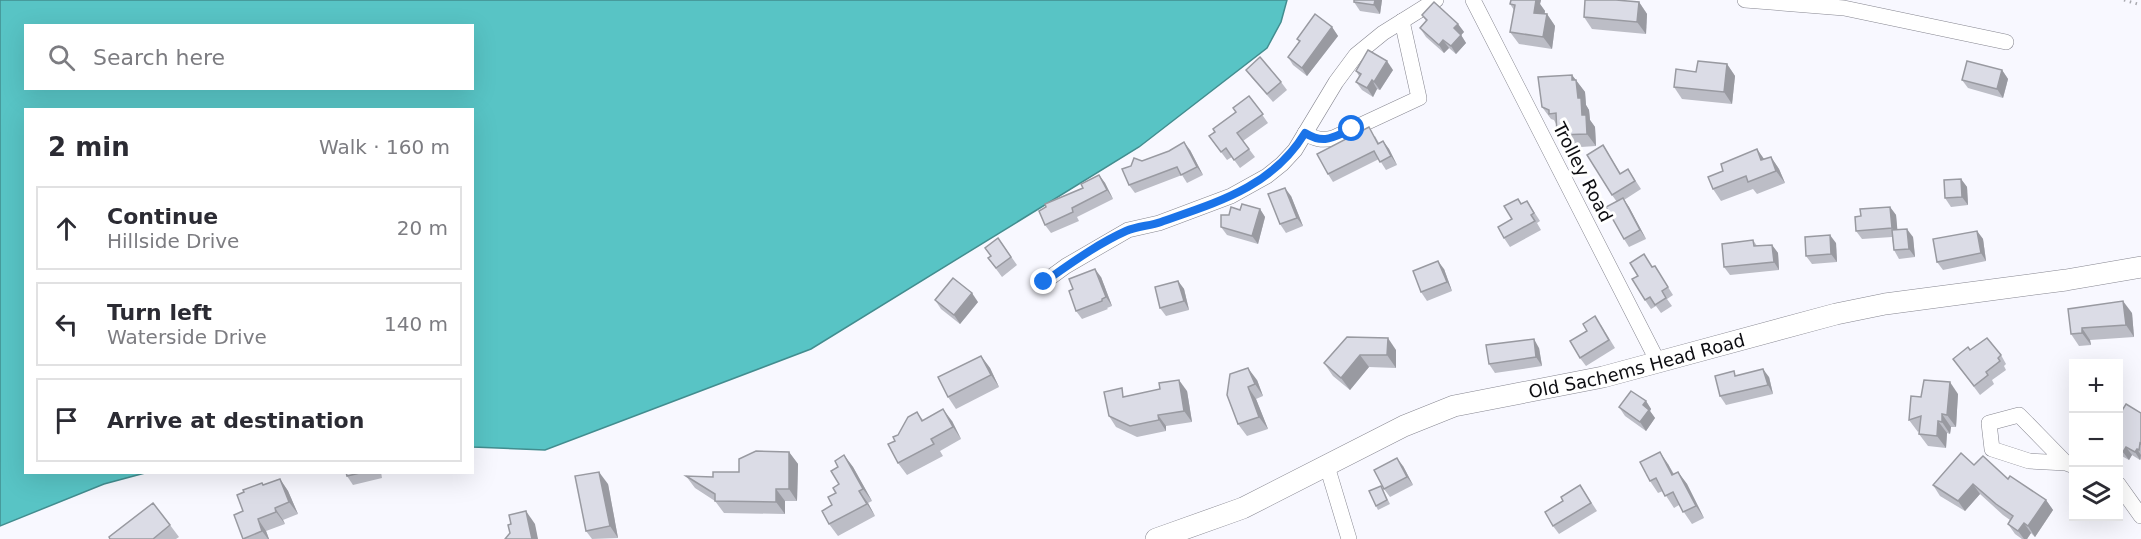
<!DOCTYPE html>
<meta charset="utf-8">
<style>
:root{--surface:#fff;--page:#f2f2f3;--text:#2b2b33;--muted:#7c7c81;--line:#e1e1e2}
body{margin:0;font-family:"DejaVu Sans",sans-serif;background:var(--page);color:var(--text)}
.controls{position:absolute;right:18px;bottom:18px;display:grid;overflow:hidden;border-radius:0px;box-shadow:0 6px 24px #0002}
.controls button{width:54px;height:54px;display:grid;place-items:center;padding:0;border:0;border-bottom:2px solid var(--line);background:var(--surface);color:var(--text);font:30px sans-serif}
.stop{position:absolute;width:18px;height:18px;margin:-14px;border:4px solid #1a73e8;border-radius:50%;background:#fff}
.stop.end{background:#1a73e8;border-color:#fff;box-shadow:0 2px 6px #0008}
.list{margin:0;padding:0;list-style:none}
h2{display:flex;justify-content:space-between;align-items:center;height:78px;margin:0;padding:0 24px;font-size:26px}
h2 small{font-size:20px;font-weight:400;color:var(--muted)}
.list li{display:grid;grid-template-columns:39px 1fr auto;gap:18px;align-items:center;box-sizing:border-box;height:84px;margin:0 12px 12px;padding:0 12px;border:2px solid var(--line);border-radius:0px}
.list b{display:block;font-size:22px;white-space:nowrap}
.list p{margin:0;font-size:20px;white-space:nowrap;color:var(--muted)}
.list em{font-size:20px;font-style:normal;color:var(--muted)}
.icon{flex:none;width:33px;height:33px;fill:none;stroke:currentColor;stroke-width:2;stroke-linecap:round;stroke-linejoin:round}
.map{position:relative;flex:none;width:2141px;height:539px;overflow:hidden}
.search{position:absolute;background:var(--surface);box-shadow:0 6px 24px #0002;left:24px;top:24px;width:450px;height:66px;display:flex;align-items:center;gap:15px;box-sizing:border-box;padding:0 21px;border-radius:0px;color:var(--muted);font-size:22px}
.panel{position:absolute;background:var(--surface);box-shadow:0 6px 24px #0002;left:24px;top:108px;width:450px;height:366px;border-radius:0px}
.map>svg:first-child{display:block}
</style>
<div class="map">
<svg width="2141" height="539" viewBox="0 0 2141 539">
<rect width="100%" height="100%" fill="#f8f8ff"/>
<path fill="#58c4c5" stroke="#428d8f" stroke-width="1.5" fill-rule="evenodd" d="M0 0H1287L1281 22 1267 48 1139 147 811 349 545 450 473 447 472 110H26V472L145 473 104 484 0 526ZM26 26H472V88H26Z"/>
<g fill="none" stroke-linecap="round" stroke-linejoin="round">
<g stroke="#868690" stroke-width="16">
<g id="street">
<path d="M1473 0 1658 362"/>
<path d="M1745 0 1844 8 2006 42"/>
<path d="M1305 133C1315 139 1322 141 1333 138L1419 98 1402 21"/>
<path d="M1044 282 1066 266 1128 230 1159 223 1231 196 1267 176 1282 164 1295 150 1336 82 1356 55 1383 33 1436 0"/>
<path d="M2066 463 2019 415 1989 423 1992 449 2029 461 2066 463 2074 466"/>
<path d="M1327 466 1349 539"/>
<path d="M2118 484 2141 516"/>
</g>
</g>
<g stroke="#868690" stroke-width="22">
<g id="secondary">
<path id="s1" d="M1156 539 1243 508 1404 426 1454 406 1603 377 1836 314 1885 304 2066 280 2141 267"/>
</g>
</g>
<path stroke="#a9a9af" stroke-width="3" stroke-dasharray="1.5 4.5" stroke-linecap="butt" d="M2124 0 2141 5"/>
<use href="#street" stroke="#fff" stroke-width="15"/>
<use href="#secondary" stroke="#fff" stroke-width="21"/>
</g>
<g fill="#bcbdc6">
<path d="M1354 0H1382L1380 14 1360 11 1354 2Z"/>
<path d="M1511 0H1541L1540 4 1545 11 1544 14H1547L1555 26 1552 49 1519 44 1510 32 1514 10 1510 4Z"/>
<path d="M1639 2 1647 14 1646 34 1592 29 1584 17Z"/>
<path d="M1422 15 1458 24 1464 32 1461 35 1466 43 1456 54 1449 48 1444 53 1426 37 1420 28 1426 21Z"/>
<path d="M1332 27 1338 36 1307 76 1293 65 1288 57 1299 42 1297 39Z"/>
<path d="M1727 64 1735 76 1732 104 1682 99 1674 87Z"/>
<path d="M1246 70 1281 82 1287 90 1273 102 1252 78Z"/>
<path d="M1393 70 1380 90 1377 89 1373 97 1362 90 1356 82 1359 76 1356 71Z"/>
<path d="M2002 70 2008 79 2003 98 1968 88 1962 80Z"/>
<path d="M1572 75 1585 92 1586 105 1589 110 1590 120 1595 127 1596 146 1566 148 1557 135 1556 124 1554 120 1551 119 1542 107Z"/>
<path d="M1249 96 1268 123 1243 141 1255 157 1240 168 1232 157 1227 160 1209 136 1236 112Z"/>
<path d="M1375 136 1379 143 1383 141 1389 149 1397 165 1386 170 1379 159 1333 182 1328 174Z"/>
<path d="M1603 145 1621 174 1628 169 1641 189 1624 200 1629 207 1646 239 1629 247 1624 239 1617 202 1612 195Z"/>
<path d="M1757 149 1764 159 1771 157 1779 169 1785 183 1757 194 1753 189 1721 201 1713 189 1723 171Z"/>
<path d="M1190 150 1203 175 1187 183 1182 175 1135 193 1129 185 1142 161Z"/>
<path d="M1099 175 1105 183 1113 199 1077 217 1079 221 1051 233 1045 225 1046 207 1083 188Z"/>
<path d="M1961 179 1967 187 1968 205 1951 207 1945 198Z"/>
<path d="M1291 196 1303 226 1286 233 1280 224Z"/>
<path d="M1518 199 1521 204 1527 201 1540 221 1537 223 1541 230 1510 247 1504 238 1512 219Z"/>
<path d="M1890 207 1896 215 1897 229 1913 237 1915 257 1899 259 1894 250 1892 237 1862 239 1856 231 1861 216Z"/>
<path d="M1260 209 1265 217 1258 244 1227 235 1221 227 1229 215 1240 210Z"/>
<path d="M1977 231 1983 239 1986 261 1943 270 1937 262Z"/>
<path d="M998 238 1017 265 1002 277 988 258 991 256Z"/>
<path d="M1753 240 1757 246 1772 245 1778 253 1779 270 1730 275 1724 267Z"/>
<path d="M1836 243 1837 262 1812 264 1806 256Z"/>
<path d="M1655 266 1673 295 1667 299 1672 306 1661 313 1656 306 1651 309 1645 300 1653 267Z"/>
<path d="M1444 269 1452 291 1427 301 1421 292Z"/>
<path d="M1101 277 1112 306 1107 308 1108 309 1082 319 1076 311Z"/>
<path d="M1178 281 1184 289 1189 310 1166 316 1160 308Z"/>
<path d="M935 300 978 302 960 324 941 309Z"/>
<path d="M2068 309 2132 313 2134 337 2090 340 2091 345 2079 346 2071 334Z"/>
<path d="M1601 325 1615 348 1586 366 1580 358Z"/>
<path d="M1347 337 1396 350V368L1369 367 1350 390 1333 376 1324 363Z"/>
<path d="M1539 348 1542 366 1495 373 1489 364Z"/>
<path d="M1970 350 2001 355 2006 364 2004 366 2006 370 1992 380 1994 384 1980 395 1959 367Z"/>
<path d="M981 356 990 368 999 387 956 409 948 397Z"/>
<path d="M1737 375 1769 377 1773 394 1726 405 1720 396Z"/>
<path d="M1257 380 1263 396 1256 399 1268 429 1247 436 1238 424 1227 395Z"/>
<path d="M1187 391 1192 422 1166 426V431L1137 437 1116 427 1109 416 1127 396Z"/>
<path d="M1958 394 1956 427H1951L1950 434 1947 433 1946 448 1928 446 1919 434V431L1918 432 1909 420 1921 397Z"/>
<path d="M1646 401 1651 409 1650 411 1655 418 1646 431 1625 416 1619 407Z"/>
<path d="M917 412 923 420 952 421 961 439 940 451 943 456 907 475 898 463 895 441 898 435Z"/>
<path d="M2141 413V459L2140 460 2132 455 2129 460 2118 454V417Z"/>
<path d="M789 452 798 464 797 501H785V514L724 513 715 501 695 488 686 476 713 477 739 472Z"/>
<path d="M844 455 853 467 872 501 868 503 875 516 838 536 829 524 832 505 839 484 838 467Z"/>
<path d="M1668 464 1674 474 1678 472 1687 484 1704 518 1692 524 1679 505 1674 508 1663 491 1658 493 1650 481Z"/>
<path d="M1974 465 2008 479 2046 500 2053 510 2035 537 2031 533 2027 539H2022L2015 534 2008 524 2010 520 2003 515 1980 494 1965 511 1940 496 1933 485Z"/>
<path d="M1403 466 1413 485 1390 497 1384 489Z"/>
<path d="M346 472H381L382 478 353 485 347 476Z"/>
<path d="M280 479 288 491 298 514 283 520 285 524 266 531 269 539H243L264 485Z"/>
<path d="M608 484 618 538 592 539 586 531Z"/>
<path d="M1580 485 1597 511 1559 534 1553 526 1563 501Z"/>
<path d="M1381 486 1390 504 1378 510 1376 506Z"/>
<path d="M170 525 179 537 176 539H110Z"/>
</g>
<g fill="#999aa1">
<path d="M1375 0H1382L1380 14 1374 5Z"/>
<path d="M1532 0H1541L1540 4 1545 11 1543 25 1534 13Z"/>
<path d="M1639 2 1647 14 1646 34 1637 22Z"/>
<path d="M1547 14 1555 26 1552 49 1543 37Z"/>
<path d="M1458 24 1464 32 1461 35 1466 43 1456 54 1451 46 1454 28Z"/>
<path d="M1332 27 1338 36 1307 76 1302 68Z"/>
<path d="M1443 40 1449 48 1444 53 1439 45Z"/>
<path d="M1387 61 1393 70 1380 90 1374 82Z"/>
<path d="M1727 64 1735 76 1732 104 1724 92Z"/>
<path d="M2002 70 2008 79 2003 98 1997 89Z"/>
<path d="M1572 75 1585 92 1586 105 1589 110 1590 120 1595 127 1596 146 1587 134 1572 80Z"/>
<path d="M1372 80 1377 89 1373 97 1367 88Z"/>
<path d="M1383 141 1389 149 1397 165 1391 156Z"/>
<path d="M1184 142 1190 150 1203 175 1197 167Z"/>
<path d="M1757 149 1766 162 1761 160Z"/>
<path d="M1771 157 1779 169 1785 183 1776 171Z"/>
<path d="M1099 175 1105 183 1113 199 1107 190Z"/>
<path d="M1961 179 1967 187 1968 205 1962 197Z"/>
<path d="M1285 188 1291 196 1303 226 1297 218Z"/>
<path d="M1623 198 1629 207 1646 239 1640 230Z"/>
<path d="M1890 207 1896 215 1898 236 1892 228Z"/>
<path d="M1260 209 1265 217 1258 244 1252 236Z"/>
<path d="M1907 229 1913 237 1915 257 1909 249Z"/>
<path d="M1977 231 1983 239 1986 261 1981 253Z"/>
<path d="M1830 235 1836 243 1837 262 1831 254Z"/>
<path d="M1772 245 1778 253 1779 270 1774 262Z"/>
<path d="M1438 261 1444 269 1452 291 1447 282Z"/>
<path d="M1095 269 1101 277 1112 306 1106 297Z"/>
<path d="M1178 281 1184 289 1189 310 1184 301Z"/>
<path d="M972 293 978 302 960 324 954 315Z"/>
<path d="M2123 301 2132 313 2134 337 2126 325Z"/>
<path d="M2082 328 2090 340 2091 345 2082 333Z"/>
<path d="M1388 338 1396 350V368L1387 355Z"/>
<path d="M1534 339 1539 348 1542 366 1536 357Z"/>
<path d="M1360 355 1369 367 1350 390 1341 378Z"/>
<path d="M981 356 990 368 999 387 991 375Z"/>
<path d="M1248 368 1257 380 1263 396 1255 384Z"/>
<path d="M1763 369 1769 377 1773 394 1768 385Z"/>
<path d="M1179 380 1187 391 1192 422 1184 411Z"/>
<path d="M1950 382 1958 394 1956 427 1947 415Z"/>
<path d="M1248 387 1256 399 1268 429 1259 417Z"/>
<path d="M1646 401 1651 409 1650 411 1655 418 1646 431 1640 422 1643 405Z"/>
<path d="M943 409 952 421 961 439 953 427Z"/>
<path d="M1942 414 1951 427 1950 434 1942 422Z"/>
<path d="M1158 415 1166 426V431L1159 420Z"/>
<path d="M1938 421 1947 433 1946 448 1937 436Z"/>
<path d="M2126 447 2132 455 2129 460 2123 452Z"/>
<path d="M2137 449 2141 455 2140 460 2135 452Z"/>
<path d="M789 452 798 464 797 501 789 489Z"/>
<path d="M1660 452 1668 464 1680 487 1672 475Z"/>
<path d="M844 455 853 467 872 501 863 489Z"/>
<path d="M1397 458 1403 466 1413 485 1407 477Z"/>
<path d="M599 472 608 484 618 538 610 526Z"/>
<path d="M1678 472 1687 484 1704 518 1696 506Z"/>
<path d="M280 479 288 491 298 514 289 502Z"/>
<path d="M1973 484 1980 494 1965 511 1958 501Z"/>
<path d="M776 489 785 501V514L776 502Z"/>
<path d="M859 491 868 503 875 516 867 504Z"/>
<path d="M2046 500 2053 510 2035 537 2028 526Z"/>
<path d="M275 508 283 520 285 524 276 512Z"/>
<path d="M526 511 535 524 538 539H532Z"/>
<path d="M258 519 266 531 269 539H268L262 531Z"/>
<path d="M2024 523 2031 533 2027 539H2024L2018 531Z"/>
</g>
<g fill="#dbdce6" stroke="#999aa1" stroke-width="1.5">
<path d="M1354 0H1375L1374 5 1354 2Z"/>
<path d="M1511 0H1536L1534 13 1547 14 1543 37 1510 32 1515 5 1510 4Z"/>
<path d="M1585 0H1616L1639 2 1637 22 1584 17Z"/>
<path d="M1434 2 1458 24 1454 28 1461 35 1451 46 1443 40 1439 45 1420 28 1427 20 1422 15Z"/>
<path d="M1315 14 1332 27 1302 68 1288 57 1300 41 1297 39Z"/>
<path d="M1368 50 1387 61 1374 82 1372 80 1367 88 1356 82 1361 74 1356 71Z"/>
<path d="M1260 57 1281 82 1267 94 1246 70Z"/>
<path d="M1698 61 1727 64 1724 92 1674 87 1676 69 1696 72Z"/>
<path d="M1967 61 2002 70 1997 89 1962 80Z"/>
<path d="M1572 75V80H1576L1578 98H1581L1582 115H1586L1587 134 1557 135 1556 113 1549 114V110L1542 107 1538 77Z"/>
<path d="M1249 96 1263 114 1237 133 1249 149 1234 160 1226 148 1221 152 1209 136 1215 132 1213 129 1236 112 1233 108Z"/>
<path d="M1369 127 1378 144 1383 141 1391 156 1380 162 1374 151 1328 174 1317 154Z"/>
<path d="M1184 142 1197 167 1181 175 1177 167 1129 185 1122 169 1131 166 1134 158 1142 161 1169 151Z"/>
<path d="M1603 145 1620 174 1628 169 1635 181 1612 195 1587 155Z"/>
<path d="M1757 149 1761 160 1771 157 1776 171 1748 182 1746 176 1713 189 1708 177 1723 171 1721 164Z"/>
<path d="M1099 175 1107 190 1072 208 1073 212 1045 225 1039 211 1046 207 1045 204 1083 188 1081 184Z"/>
<path d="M1961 179 1962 197 1945 198 1944 180Z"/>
<path d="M1285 188 1297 218 1280 224 1268 194Z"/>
<path d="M1623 198 1640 230 1624 239 1606 207Z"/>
<path d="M1518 199 1521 204 1527 201 1534 213 1531 215 1535 221 1504 238 1498 227 1512 219 1504 206Z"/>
<path d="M1242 204 1260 209 1252 236 1221 227V215H1229L1231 207 1240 210Z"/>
<path d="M1890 207 1892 228 1856 231 1855 217 1861 216 1860 209Z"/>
<path d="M1907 229 1909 249 1894 250 1892 230Z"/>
<path d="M1977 231 1981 253 1937 262 1933 239Z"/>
<path d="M1830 235 1831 254 1806 256 1805 237Z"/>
<path d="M998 238 1011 257 996 268 988 258 991 256 985 248Z"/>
<path d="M1753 240 1754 246 1772 245 1774 262 1724 267 1722 244Z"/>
<path d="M1644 254 1652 267 1655 266 1668 287 1662 291 1666 298 1655 305 1650 297 1645 300 1632 279 1638 276 1630 263Z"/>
<path d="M1438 261 1447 282 1421 292 1413 271Z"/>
<path d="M1095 269 1106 297 1102 299V301L1076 311 1069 291 1073 289 1069 279Z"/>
<path d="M953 278 972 293 954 315 935 300Z"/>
<path d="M1178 281 1184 301 1160 308 1155 287Z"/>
<path d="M2123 301 2126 325 2082 328V333L2071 334 2068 309Z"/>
<path d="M1595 316 1609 340 1580 358 1570 341 1587 331 1583 324Z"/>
<path d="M1347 337 1388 338 1387 355H1360L1341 378 1324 363Z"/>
<path d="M1987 338 2001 355 1998 358 2000 361 1986 372 1988 375 1974 386 1953 359 1968 347 1970 350Z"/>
<path d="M1534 339 1536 357 1489 364 1486 345Z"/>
<path d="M981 356 991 375 948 397 938 377Z"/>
<path d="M1248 368 1255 384 1248 387 1259 417 1238 424 1227 395 1230 374Z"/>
<path d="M1763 369 1768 385 1720 396 1715 376 1734 371 1735 376Z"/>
<path d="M1179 380 1184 411 1158 415 1159 420 1130 426 1109 416 1104 392 1122 388 1123 397 1160 389 1159 383Z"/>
<path d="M1924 380 1950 382 1947 415 1942 414V422L1938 421 1937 436 1919 434 1921 416 1909 420 1911 396 1921 397Z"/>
<path d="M1631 391 1646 401 1643 405 1649 410 1640 422 1619 407Z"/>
<path d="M2126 404 2141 413V444L2140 443 2139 450 2137 449 2135 452 2126 447 2123 452 2118 449V417Z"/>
<path d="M943 409 953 427 931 439 934 444 898 463 888 444 895 441 893 437 898 435 908 417 917 412 922 421Z"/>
<path d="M756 451 789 452V489H776V502L715 501V494L686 476 713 477V472H739V459Z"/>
<path d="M1660 452 1672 475 1678 472 1696 506 1683 512 1673 492 1665 496 1656 478 1650 481 1640 462Z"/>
<path d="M1961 453 1974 465 1983 456 2008 479 2010 476 2046 500 2028 526 2024 523 2018 531 2008 524 2013 516 1996 504 1973 484 1958 501 1933 485Z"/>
<path d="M844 455 863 489 859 491 867 504 829 524 822 511 832 505 828 497 836 493 833 488 839 484 831 471 838 467 835 461Z"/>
<path d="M1397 458 1407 477 1384 489 1374 470Z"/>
<path d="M346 472H364L347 476Z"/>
<path d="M599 472 610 526 586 531 575 476Z"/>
<path d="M280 479 289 502 275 508 276 512 258 519 262 531 243 539 234 515 243 511 237 495 244 492 243 490 262 483 263 485Z"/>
<path d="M1580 485 1591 503 1553 526 1545 512 1563 501 1561 497Z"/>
<path d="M1381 486 1387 500 1376 506 1369 491Z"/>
<path d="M153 503 170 525 153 539H110L109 537Z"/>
<path d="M526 511 532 539H505L510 533 508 525 511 524 509 515Z"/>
</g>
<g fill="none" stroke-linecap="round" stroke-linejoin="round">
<path stroke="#1a73e8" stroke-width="8" d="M1044 282C1070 264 1097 244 1126 231 1137 226 1150 226 1161 222 1218 202 1272 187 1305 133 1325 145 1333 137 1352 129"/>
</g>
<g text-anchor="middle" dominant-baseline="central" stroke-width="6" stroke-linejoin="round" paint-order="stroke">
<g font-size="18" fill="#0d0d11" stroke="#fff">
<text transform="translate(1583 172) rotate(63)">Trolley Road</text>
<text stroke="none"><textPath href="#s1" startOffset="514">Old Sachems Head Road</textPath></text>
</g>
</g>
</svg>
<div class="controls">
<button>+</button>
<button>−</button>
<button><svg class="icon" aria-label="layers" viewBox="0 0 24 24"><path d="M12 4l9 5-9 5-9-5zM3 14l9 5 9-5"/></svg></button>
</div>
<div class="stop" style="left:1352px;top:129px"></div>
<div class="stop end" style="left:1044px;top:282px"></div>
<div class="search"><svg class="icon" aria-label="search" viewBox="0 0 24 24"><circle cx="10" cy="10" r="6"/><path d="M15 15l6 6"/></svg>Search here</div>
<section class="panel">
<h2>2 min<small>Walk · 160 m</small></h2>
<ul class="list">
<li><svg class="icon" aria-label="ahead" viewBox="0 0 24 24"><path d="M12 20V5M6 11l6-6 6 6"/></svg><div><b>Continue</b><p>Hillside Drive</p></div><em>20 m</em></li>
<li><svg class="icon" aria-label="left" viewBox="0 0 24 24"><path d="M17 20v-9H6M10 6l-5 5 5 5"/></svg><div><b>Turn left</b><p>Waterside Drive</p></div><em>140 m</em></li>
<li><svg class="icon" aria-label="arrive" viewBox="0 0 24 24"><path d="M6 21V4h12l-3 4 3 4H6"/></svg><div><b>Arrive at destination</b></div></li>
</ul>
</section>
</div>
